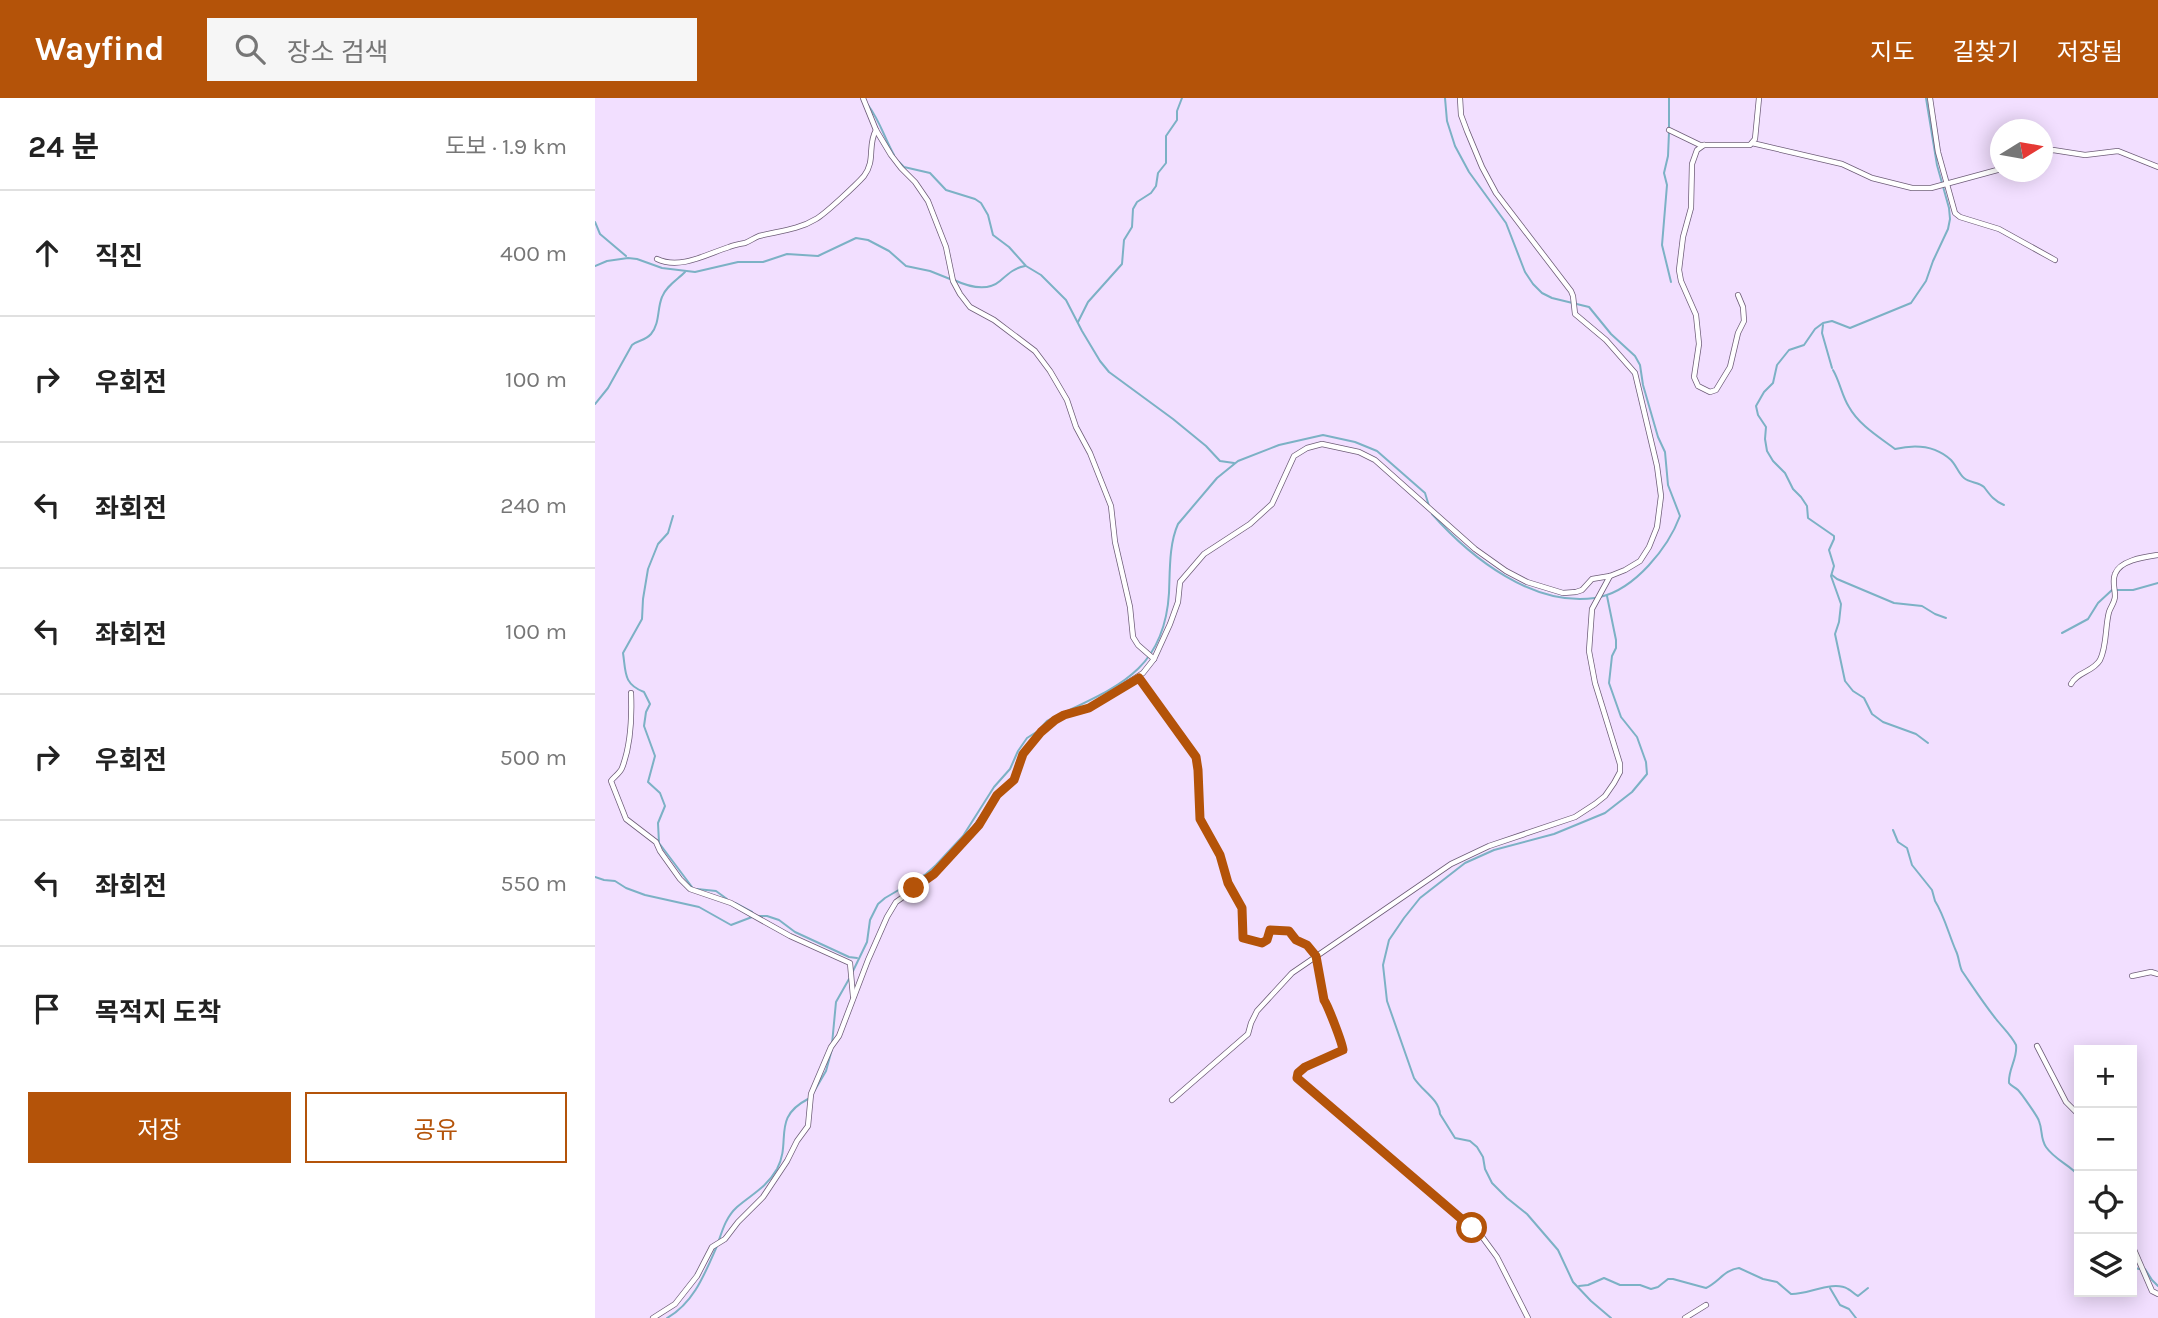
<!DOCTYPE html>
<html lang="ko">
<meta charset="utf-8">
<style>
:root{--surface:#fff;--page:#f6f6f6;--text:#222;--muted:#767676;--line:#e0e0e0;--accent:#b45309}
body{margin:0;font-family:Karla,"Noto Sans KR",sans-serif;background:var(--page);color:var(--text)}
.controls{position:absolute;right:21px;bottom:21px;display:grid;overflow:hidden;border-radius:0px;box-shadow:0 4px 18px #0003}
.controls button{width:63px;height:63px;display:grid;place-items:center;padding:0;border:0;border-bottom:2px solid var(--line);background:var(--surface);color:var(--text);font:35px sans-serif}
.compass{position:absolute;left:1395px;top:21px;width:63px;height:63px;border-radius:50%;background:var(--surface);box-shadow:0 4px 18px #0003;rotate:79deg}
.stop{position:absolute;width:21px;height:21px;margin:-16px;border:5px solid #b45309;border-radius:50%;background:#fff}
.stop.end{background:#b45309;border-color:#fff;box-shadow:0 2px 7px #0008}
.list{margin:0;padding:0;list-style:none}
h2{display:flex;justify-content:space-between;align-items:center;height:91px;margin:0;padding:0 28px;font-size:30px}
h2 small{font-size:23px;font-weight:400;color:var(--muted)}
.list li{display:grid;grid-template-columns:46px 1fr auto;gap:21px;align-items:center;box-sizing:border-box;height:126px;padding:0 28px;border-top:2px solid var(--line)}
.list b{display:block;font-size:26px;white-space:nowrap}
.list em{font-size:23px;font-style:normal;color:var(--muted)}
.actions{display:flex;gap:14px;padding:21px 28px}
.actions a{flex:1;padding:16px 0;border:2px solid var(--accent);border-radius:0px;text-align:center;font-size:24px;color:var(--accent)}
.actions .main{background:var(--accent);color:#fff}
.icon{flex:none;width:38px;height:38px;fill:none;stroke:currentColor;stroke-width:2;stroke-linecap:round;stroke-linejoin:round}
.map{position:relative;flex:none;width:1563px;height:1220px;overflow:hidden}
header{display:flex;align-items:center;gap:42px;box-sizing:border-box;height:98px;padding:0 35px;background:var(--accent);color:#fff}
header strong{font-size:33px}
nav{display:flex;gap:38px;margin-inline-start:auto;font-size:24px}
.search{width:490px;height:63px;background:var(--page);display:flex;align-items:center;gap:18px;box-sizing:border-box;padding:0 24px;border-radius:0px;color:var(--muted);font-size:26px}
main{display:flex}
aside{flex:1;background:var(--surface)}
.map>svg:first-child{display:block}
</style>
<header>
<strong>Wayfind</strong>
<div class="search"><svg class="icon" aria-label="search" viewBox="0 0 24 24"><circle cx="10" cy="10" r="6"/><path d="M15 15l6 6"/></svg>장소 검색</div>
<nav><a>지도</a><a>길찾기</a><a>저장됨</a></nav>
</header>
<main>
<aside>
<h2>24 분<small>도보 · 1.9 km</small></h2>
<ul class="list">
<li><svg class="icon" aria-label="ahead" viewBox="0 0 24 24"><path d="M12 20V5M6 11l6-6 6 6"/></svg><div><b>직진</b></div><em>400 m</em></li>
<li><svg class="icon" aria-label="right" viewBox="0 0 24 24"><path d="M7 20v-9h11M14 6l5 5-5 5"/></svg><div><b>우회전</b></div><em>100 m</em></li>
<li><svg class="icon" aria-label="left" viewBox="0 0 24 24"><path d="M17 20v-9H6M10 6l-5 5 5 5"/></svg><div><b>좌회전</b></div><em>240 m</em></li>
<li><svg class="icon" aria-label="left" viewBox="0 0 24 24"><path d="M17 20v-9H6M10 6l-5 5 5 5"/></svg><div><b>좌회전</b></div><em>100 m</em></li>
<li><svg class="icon" aria-label="right" viewBox="0 0 24 24"><path d="M7 20v-9h11M14 6l5 5-5 5"/></svg><div><b>우회전</b></div><em>500 m</em></li>
<li><svg class="icon" aria-label="left" viewBox="0 0 24 24"><path d="M17 20v-9H6M10 6l-5 5 5 5"/></svg><div><b>좌회전</b></div><em>550 m</em></li>
<li><svg class="icon" aria-label="arrive" viewBox="0 0 24 24"><path d="M6 21V4h12l-3 4 3 4H6"/></svg><div><b>목적지 도착</b></div></li>
</ul>
<div class="actions"><a class="main">저장</a><a>공유</a></div>
</aside>
<div class="map">
<svg width="1563" height="1220" viewBox="0 0 1563 1220">
<rect width="100%" height="100%" fill="#f2dfff"/>
<g fill="none" stroke-linecap="round" stroke-linejoin="round">
<g stroke="#7cb1c5" stroke-width="2">
<path d="M850 0 852 23 860 48 874 74 911 125 930 174 938 186 947 195 957 200 994 209 1016 236 1040 258 1045 267 1048 287 1063 339 1070 354 1073 387 1085 418C1073 450 1040 491 1005 499"/>
<path d="M1331 0 1342 67 1354 110 1355 121 1353 131 1338 163 1331 183 1316 205 1255 230 1237 223 1228 225 1220 231 1209 247 1194 252 1182 267 1178 285 1169 294 1161 308 1163 317 1171 329 1170 341 1172 353 1178 363 1190 375 1198 391 1206 399 1212 408 1213 420 1239 438V441L1234 452 1239 468 1236 478 1246 506 1244 524 1240 536 1250 583 1258 593 1269 600 1277 616 1288 624 1321 636 1333 645"/>
<path d="M273 7C285 23 289 39 299 57"/>
<path d="M1074 29V0"/>
<path d="M1074 34 1073 58 1069 75 1072 87 1067 147 1076 184"/>
<path d="M304 64 309 69 335 75 351 92 380 101 386 105 393 117 398 137 414 149 431 168 446 177 471 202 487 233 505 263 514 274 578 321 611 348 625 363 639 365"/>
<path d="M0 124 5 136 31 158"/>
<path d="M0 168 12 163 33 160 42 161 67 170 100 174 143 164H168L192 156 223 158 261 140 273 142 294 153 311 168 335 173 355 181"/>
<path d="M359 182C372 188 392 194 405 183 413 176 419 170 430 168"/>
<path d="M483 224 493 204 527 166 529 142 537 129 538 111 542 104 556 95 561 88 563 75 571 65V38L582 22V13L587 0"/>
<path d="M1228 227 1227 235 1237 270"/>
<path d="M1238 272C1245 284 1247 298 1254 309 1264 327 1284 339 1300 351 1321 346 1340 347 1356 362 1361 367 1364 376 1369 380 1375 385 1384 384 1389 389 1395 397 1399 403 1409 407"/>
<path d="M0 306 13 290 37 247C43 242 50 243 56 236 65 225 62 211 67 199 71 188 82 182 90 174"/>
<path d="M837 416C876 460 938 509 1000 500"/>
<path d="M78 418 73 435 63 446 53 471 48 501 47 521 28 555C31 574 28 586 49 594L55 606 51 614 49 628 60 658 53 684 65 695 70 708 63 725 64 745 97 789"/>
<path d="M1237 477 1242 481 1299 505 1327 508 1340 516 1351 520"/>
<path d="M1522 492H1538L1563 485"/>
<path d="M1012 498 1021 542V550L1017 558 1014 585 1026 619 1042 639 1051 664 1052 676 1037 694 1010 715 959 736 899 752 870 765 825 800 809 820 794 842 788 867 792 903 819 980C827 993 844 1001 845 1016L860 1040 875 1043 882 1049 888 1059 890 1071 897 1085 912 1100 932 1116 963 1152 978 1184 996 1203 1016 1220"/>
<path d="M1467 535 1493 521 1503 505 1517 492"/>
<path d="M1298 732 1303 744 1312 750 1317 767 1337 792 1340 803C1349 817 1354 837 1361 853 1364 859 1364 867 1367 873 1378 889 1389 906 1401 921 1408 930 1416 937 1421 947 1423 960 1413 971 1414 985 1416 988 1420 989 1423 992 1426 995 1443 1019 1444 1023 1448 1033 1445 1040 1451 1049 1460 1062 1475 1067 1484 1078"/>
<path d="M0 779 9 782 20 783 31 790 50 797 104 809 136 827 157 819"/>
<path d="M102 791 121 793 132 801"/>
<path d="M140 805 157 814"/>
<path d="M163 818H172L184 822 200 834 254 859 262 860"/>
<path d="M258 873 272 844 275 822 283 806 290 800 331 776 341 767 368 738 399 689 415 671 423 653 432 640 443 633 452 623C515 591 569 578 574 495 575 472 574 446 583 426L622 380 643 363 684 347 728 337 760 344 782 353 830 395 834 408"/>
<path d="M237 946 241 904 254 881"/>
<path d="M217 997 231 973 237 951"/>
<path d="M124 1142C128 1130 132 1118 142 1109 157 1096 171 1090 182 1071 197 1043 176 1020 213 1001"/>
<path d="M1537 1169 1544 1171"/>
<path d="M1550 1171 1557 1182 1563 1188"/>
<path d="M984 1188 993 1187 1009 1180 1025 1187H1045L1056 1191 1063 1189 1073 1181H1078L1111 1190C1124 1184 1129 1172 1144 1170L1168 1181 1182 1184 1196 1196C1212 1197 1238 1182 1253 1191 1257 1193 1259 1196 1263 1198L1273 1190"/>
<path d="M1235 1190 1245 1207 1254 1211 1261 1220"/>
<path d="M72 1220C99 1205 110 1175 122 1148"/>
</g>
<g stroke="#6e5d78" stroke-width="6">
<g id="street">
<path d="M268 0 281 32 296 57 306 70 320 84 333 103 351 149 358 183 365 196 375 209 399 222 440 253 455 273 472 302 481 329 495 355 516 408 520 444 535 509 538 539 543 547 559 561"/>
<path d="M1335 0 1343 54 1360 115 1365 119 1404 131 1460 162"/>
<path d="M1074 32 1105 47H1155L1160 41 1164 0"/>
<path d="M1157 45 1247 66 1277 80 1317 90H1336L1406 71"/>
<path d="M1109 47 1102 52 1097 66 1096 110 1088 139 1084 172 1086 183 1101 217 1104 246 1099 279 1103 288 1115 294 1121 292 1135 269 1143 235 1149 223 1148 209 1143 197"/>
<path d="M1448 54 1458 52 1490 57 1523 53 1563 69"/>
<path d="M62 161C85 172 112 156 134 149 139 147 144 146 150 145 155 143 159 140 164 138 184 133 203 132 221 121 230 116 262 86 269 78 281 62 272 48 281 32"/>
<path d="M544 580 601 659 603 672 605 721 625 757 633 785 647 810 648 840 667 845 672 842 675 832 694 833 701 842 712 847 721 858 729 902C733 908 747 944 748 952L710 969 703 975 702 980 888 1140 902 1159 933 1220"/>
<path d="M1476 586C1482 574 1498 574 1505 562 1512 548 1510 529 1514 514 1516 508 1520 504 1520 498 1520 491 1517 483 1520 476 1525 462 1550 459 1563 457"/>
<path d="M36 595C37 619 36 647 27 670 25 675 19 679 16 683L31 721 61 744 65 753 85 781 95 791 136 805 195 838 255 865 258 898"/>
<path d="M1537 878 1556 874 1563 876"/>
<path d="M1442 948 1471 1004 1484 1017"/>
<path d="M577 1002 653 936 656 925 662 913 697 875 856 766 894 748 980 719 1000 706 1010 698 1019 685 1025 674V666L1000 585 994 553 997 511 1015 478"/>
<path d="M1537 1147 1557 1193 1563 1196"/>
<path d="M58 1220 80 1206 102 1178 117 1149 130 1141 143 1124 168 1099 192 1063 202 1043 213 1028 216 996 236 949 244 938 273 862 292 819 301 804 331 783 377 734 406 693 419 682 424 664 428 656 446 634 460 622 469 617 494 610 548 575 559 561 575 526 583 504 585 484 609 456 655 426 677 406 699 358 712 350 727 346 764 354 780 362 880 451 911 473 932 484 968 495 981 494 987 492 997 481 1015 478 1030 472 1045 463 1054 449 1062 429 1066 398 1062 368 1040 275 1011 242 980 216 978 198 976 193 901 95 887 69 872 33 866 17 865 0"/>
<path d="M1090 1220 1111 1207"/>
</g>
</g>
<use href="#street" stroke="#fff" stroke-width="4.5"/>
</g>
<g fill="none" stroke-linecap="round" stroke-linejoin="round">
<path stroke="#b45309" stroke-width="9" d="M319 790 339 776 384 727 402 697 419 682 428 656 446 634 460 622 469 617 494 610 544 580 601 659 603 672 605 721 625 757 633 785 647 810 648 840 667 845 672 842 675 832 694 833 701 842 712 847 721 858 729 902C733 908 747 944 748 952L710 969 703 975 702 980 877 1130"/>
</g>
</svg>
<div class="controls">
<button>+</button>
<button>−</button>
<button><svg class="icon" aria-label="locate" viewBox="0 0 24 24"><circle cx="12" cy="12" r="6"/><path d="M12 2v4M12 18v4M2 12h4M18 12h4"/></svg></button>
<button><svg class="icon" aria-label="layers" viewBox="0 0 24 24"><path d="M12 4l9 5-9 5-9-5zM3 14l9 5 9-5"/></svg></button>
</div>
<svg class="compass" viewBox="-18 -18 36 36"><path d="M0-13l5 13h-10z" fill="#e53935"/><path d="M0 13l5-13h-10z" fill="#767676"/></svg>
<div class="stop" style="left:877px;top:1130px"></div>
<div class="stop end" style="left:319px;top:790px"></div>
</div>
</main>
